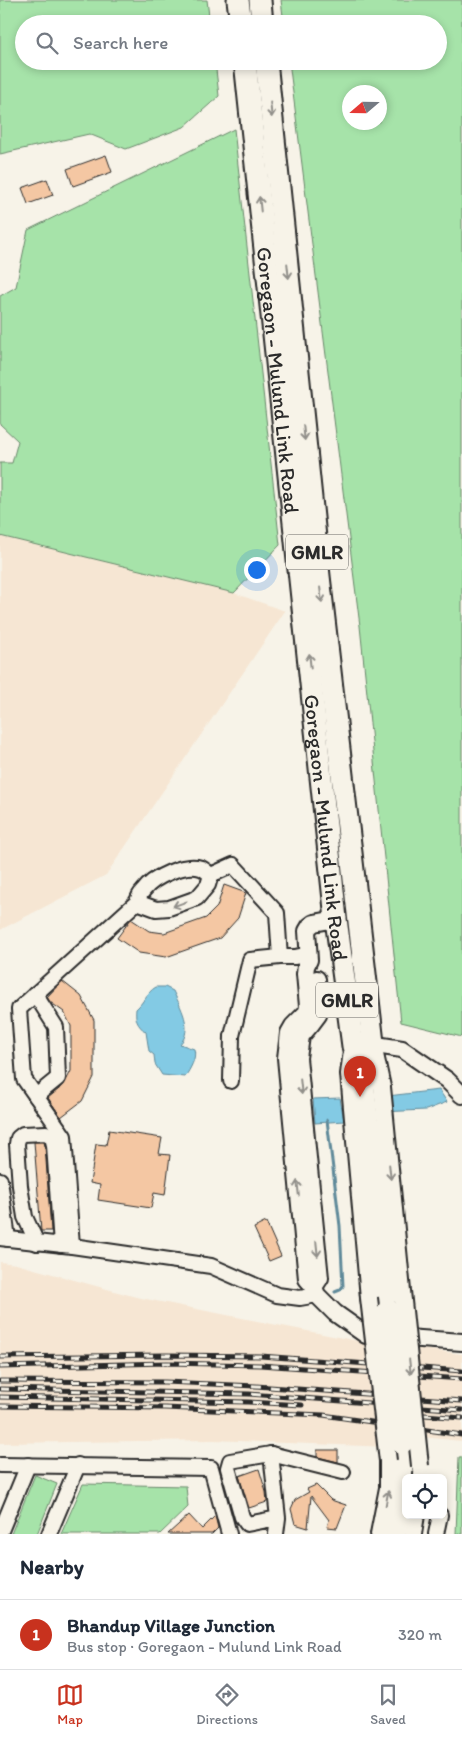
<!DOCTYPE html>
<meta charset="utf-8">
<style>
:root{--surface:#fff;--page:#f6f6f7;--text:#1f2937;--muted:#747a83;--line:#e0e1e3;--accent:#c8321e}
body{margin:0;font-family:Itim,sans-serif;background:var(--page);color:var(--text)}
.controls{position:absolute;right:15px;bottom:15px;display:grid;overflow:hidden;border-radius:8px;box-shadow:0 2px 8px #0003}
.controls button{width:45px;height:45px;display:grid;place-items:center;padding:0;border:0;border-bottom:1px solid var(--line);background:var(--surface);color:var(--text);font:25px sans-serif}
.compass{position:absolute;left:342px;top:85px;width:45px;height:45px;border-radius:50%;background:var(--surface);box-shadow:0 2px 8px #0003;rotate:250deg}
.you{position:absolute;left:256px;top:569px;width:18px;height:18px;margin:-12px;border:4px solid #fff;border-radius:50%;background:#1a73e8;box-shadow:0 0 0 8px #1a73e833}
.badge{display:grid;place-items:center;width:32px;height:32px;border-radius:50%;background:var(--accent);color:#fff;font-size:16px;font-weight:700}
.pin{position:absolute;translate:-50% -41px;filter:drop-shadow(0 1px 2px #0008)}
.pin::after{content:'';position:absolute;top:26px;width:18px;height:15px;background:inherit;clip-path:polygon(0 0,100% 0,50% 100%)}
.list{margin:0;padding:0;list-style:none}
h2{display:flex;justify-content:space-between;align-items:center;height:65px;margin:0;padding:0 20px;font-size:21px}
h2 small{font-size:16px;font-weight:400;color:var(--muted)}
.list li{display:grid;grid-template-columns:32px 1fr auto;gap:15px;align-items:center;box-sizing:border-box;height:70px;padding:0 20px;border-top:1px solid var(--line)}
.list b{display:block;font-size:19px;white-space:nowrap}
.list p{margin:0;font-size:16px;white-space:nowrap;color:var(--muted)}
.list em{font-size:16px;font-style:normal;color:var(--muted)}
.icon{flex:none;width:28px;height:28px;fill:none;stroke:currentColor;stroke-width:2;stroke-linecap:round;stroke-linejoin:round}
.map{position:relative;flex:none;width:462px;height:1534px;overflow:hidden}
.search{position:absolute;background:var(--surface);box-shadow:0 2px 8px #0003;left:15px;right:15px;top:15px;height:55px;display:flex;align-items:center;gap:12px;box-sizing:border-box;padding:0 18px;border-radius:28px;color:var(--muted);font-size:19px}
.sheet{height:135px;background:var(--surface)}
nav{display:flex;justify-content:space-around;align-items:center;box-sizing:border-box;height:70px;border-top:1px solid var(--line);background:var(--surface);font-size:14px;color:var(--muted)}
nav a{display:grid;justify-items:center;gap:2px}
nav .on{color:var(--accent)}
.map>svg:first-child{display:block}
</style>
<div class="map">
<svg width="462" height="1534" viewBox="0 0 462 1534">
<rect width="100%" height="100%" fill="#f7f3e8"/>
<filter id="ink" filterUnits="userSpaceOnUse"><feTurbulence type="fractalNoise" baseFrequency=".02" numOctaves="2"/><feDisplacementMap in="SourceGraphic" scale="10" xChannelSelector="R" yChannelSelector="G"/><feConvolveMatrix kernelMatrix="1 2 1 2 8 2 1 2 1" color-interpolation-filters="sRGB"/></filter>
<g filter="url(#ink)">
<g fill="#f6e6d3">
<path d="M0 536 234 593 285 611 106 875 0 930Z"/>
<path d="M0 1262 16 1264 136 1297 358 1341 462 1354V1441L391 1434 390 1447 213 1440 0 1443Z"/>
</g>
<g fill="#a6e3a9" stroke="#68876a" fill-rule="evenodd">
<path d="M0 0H207L210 24H24V61H215L219 96 184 127 126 149 89 134 0 154Z"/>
<path d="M281 0H462V1037L401 1022 360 626 289 61H438V24H284ZM350 92H380V122H350Z"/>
<path d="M234 129 280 545 234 593 0 536V463H12L18 441 0 424V296L16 287 28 230Z"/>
<path d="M459 1457H462V1534H456Z"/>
<path d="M35 1475 57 1484 37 1534H11Z"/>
<path d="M83 1484 186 1486 188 1507 160 1534H61Z"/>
</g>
<g fill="#83cae4" stroke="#608a9a">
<path d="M156 987H165L173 991C180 1006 194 1029 180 1044L194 1049C197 1058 190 1069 185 1077L162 1075 155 1064 154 1055 149 1051 146 1032C137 1025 135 1020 136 1009 145 1001 146 993 156 987Z"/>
<path d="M439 1090 447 1102 426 1110 380 1112 379 1097Z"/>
<path d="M340 1098 344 1121 315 1123 313 1099Z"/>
</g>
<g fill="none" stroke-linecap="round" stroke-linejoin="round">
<path stroke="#608a9a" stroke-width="3" d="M327 1120 340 1226 343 1286 340 1290 335 1292"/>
</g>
<g fill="#f4c7a3" stroke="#2b2b2b">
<path d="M106 155 112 172 73 186 67 169Z"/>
<path d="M47 179 53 195 28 204 22 188Z"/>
<path d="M224 885 246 893 238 918 220 938 166 957 139 953 117 938 131 919 149 931 164 933 206 918 217 907Z"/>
<path d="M62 981 81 996 94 1020V1077L82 1101 61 1117 48 1098 64 1085 71 1071V1026L64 1012 50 1002 47 997Z"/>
<path d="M109 1130 162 1138 159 1154 170 1155 165 1195 154 1193 151 1208 98 1200 100 1185 90 1183 96 1144 106 1145Z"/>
<path d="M34 1142H44L45 1146 51 1231H41Z"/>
<path d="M266 1222 281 1256 269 1261 254 1228Z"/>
<path d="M317 1450H338V1462L317 1457Z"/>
<path d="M259 1469 266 1492 267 1502 249 1508 239 1476Z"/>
<path d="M316 1485 331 1500 346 1505 337 1528 327 1527 329 1520 311 1496 308 1528 295 1524 291 1509 295 1500 309 1492 307 1489Z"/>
<path d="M189 1515 202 1529 215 1516 218 1528 212 1534H168Z"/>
</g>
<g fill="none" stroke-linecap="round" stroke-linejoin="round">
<g stroke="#2b2b2b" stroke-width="18">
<g id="minor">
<path d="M137 902 156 909 169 908 197 898 208 885 211 875 233 865 277 913 280 957H295L309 954"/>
<path d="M35 994 56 1027 58 1078 36 1096"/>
<path d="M231 1081 232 1036 250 960 280 957"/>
<path d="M0 1180 8 1239"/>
<path d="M0 1238 72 1246 211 1266 277 1295 300 1298 317 1295"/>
<path d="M37 1243 25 1217 20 1186 17 1144 18 1138 23 1134 46 1133 52 1137 54 1145 61 1245"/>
<path d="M72 1246 64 1136 24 1079 19 1009 137 902C138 898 140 894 143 891 153 877 184 863 201 868 204 869 208 873 211 875"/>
<path d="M271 1454 343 1472"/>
<path d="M0 1465 211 1468 229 1534"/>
<path d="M0 1533 28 1465"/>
<path d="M49 1534 78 1465"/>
<path d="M276 1534 278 1518 271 1454 230 1461 228 1468 242 1517 247 1524 278 1518"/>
<path d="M436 1534 440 1515"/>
</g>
</g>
<g stroke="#2b2b2b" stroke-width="20">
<g id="tertiary">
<path d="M336 919 314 923 310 926 307 931 309 960 306 966 305 974 308 1006 307 1012 293 1026 289 1033 286 1058 307 1279 314 1287 317 1295 335 1313 366 1335 462 1342"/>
<path d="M363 1043 402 1049 447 1080 462 1095"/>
<path d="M373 1045 382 1087 403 1301"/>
<path d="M352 1051 349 1074 369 1298"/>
<path d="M314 1287 320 1278 298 1058 301 1036 312 1023 318 1015 319 1004 317 979"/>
<path d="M379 1534 388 1488V1461"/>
<path d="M413 1534 416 1515"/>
</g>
</g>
<g stroke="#2b2b2b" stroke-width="25">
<g id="primary">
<path d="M238 0 241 24"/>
<path d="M260 0 262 24"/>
<path id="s1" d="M245 61 336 919 353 1046 363 1080 388 1310"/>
<path d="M266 61 319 576 373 1043 363 1079"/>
<path d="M395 1534 399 1510 403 1452 402 1443"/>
</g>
</g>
<use href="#minor" stroke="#f7f3e8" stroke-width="14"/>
<use href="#tertiary" stroke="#f7f3e8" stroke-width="16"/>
<use href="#primary" stroke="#f7f3e8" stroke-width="21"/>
<g stroke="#2b2b2b" stroke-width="5">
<g id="rail">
<path d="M0 1357 166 1355 261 1356 462 1371"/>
<path d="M0 1367 167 1363 260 1365 462 1379"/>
<path d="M0 1381 165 1382 256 1386 462 1401"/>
<path d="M0 1389 249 1394 462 1410"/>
<path d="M0 1397 248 1402 302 1405"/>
<path d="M0 1406 165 1408 323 1415 462 1435"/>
<path d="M387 1412 462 1418"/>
</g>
</g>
<use href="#rail" stroke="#f7f3e8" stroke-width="3" stroke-dasharray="9" stroke-linecap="butt"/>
<g stroke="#2b2b2b" stroke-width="20" stroke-linecap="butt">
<g id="tertiary-bridge">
<path d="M369 1298 388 1461"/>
<path d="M403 1301 420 1466"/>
</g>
</g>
<g stroke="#2b2b2b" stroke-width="25" stroke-linecap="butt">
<path id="primary-bridge" d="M388 1310 402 1443"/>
</g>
<use href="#tertiary-bridge" stroke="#f7f3e8" stroke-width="16"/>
<use href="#primary-bridge" stroke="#f7f3e8" stroke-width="21"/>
</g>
<defs><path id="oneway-shaft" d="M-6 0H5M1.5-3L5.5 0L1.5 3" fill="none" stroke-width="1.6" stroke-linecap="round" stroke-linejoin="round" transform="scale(1.25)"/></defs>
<g stroke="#918f8a">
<use href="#oneway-shaft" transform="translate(271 110) rotate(84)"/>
<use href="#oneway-shaft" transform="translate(260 204) rotate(-96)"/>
<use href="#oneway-shaft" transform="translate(288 271) rotate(84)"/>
<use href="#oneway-shaft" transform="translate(304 433) rotate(84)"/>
<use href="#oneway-shaft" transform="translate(321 595) rotate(83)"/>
<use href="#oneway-shaft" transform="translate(310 661) rotate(-96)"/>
<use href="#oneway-shaft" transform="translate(180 904) rotate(160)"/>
<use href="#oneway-shaft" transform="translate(301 1087) rotate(84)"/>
<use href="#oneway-shaft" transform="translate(390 1172) rotate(84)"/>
<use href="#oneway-shaft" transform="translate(298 1188) rotate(-96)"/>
<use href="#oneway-shaft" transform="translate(317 1249) rotate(84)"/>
<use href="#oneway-shaft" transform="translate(410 1367) rotate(84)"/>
<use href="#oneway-shaft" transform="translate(387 1498) rotate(-80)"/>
</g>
</g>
<g text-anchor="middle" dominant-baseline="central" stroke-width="5" stroke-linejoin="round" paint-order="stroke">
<g fill="#f7f3e8" stroke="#686764" stroke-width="1">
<rect x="286" y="534.5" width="62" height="35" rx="4"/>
<rect x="316" y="982.5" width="62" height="35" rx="4"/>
</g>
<g font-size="20" font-weight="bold" fill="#2b2b2b">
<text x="317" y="552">GMLR</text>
<text x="347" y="1000">GMLR</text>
</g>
<g font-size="21" fill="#2b2b2b" stroke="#f7f3e8">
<text stroke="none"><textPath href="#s1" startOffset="321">Goregaon - Mulund Link Road</textPath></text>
<text stroke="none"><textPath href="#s1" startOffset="771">Goregaon - Mulund Link Road</textPath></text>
</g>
</g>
</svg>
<div class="controls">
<button><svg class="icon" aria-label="locate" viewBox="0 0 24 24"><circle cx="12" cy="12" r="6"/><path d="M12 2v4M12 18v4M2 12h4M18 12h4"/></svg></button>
</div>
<svg class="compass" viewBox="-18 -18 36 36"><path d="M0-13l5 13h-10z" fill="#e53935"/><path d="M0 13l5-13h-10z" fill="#747a83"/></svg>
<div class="you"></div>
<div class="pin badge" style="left:360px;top:1097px">1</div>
<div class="search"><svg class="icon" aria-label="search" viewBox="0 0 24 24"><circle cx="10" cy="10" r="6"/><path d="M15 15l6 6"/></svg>Search here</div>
</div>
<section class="sheet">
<h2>Nearby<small></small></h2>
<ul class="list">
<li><span class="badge">1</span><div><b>Bhandup Village Junction</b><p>Bus stop · Goregaon - Mulund Link Road</p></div><em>320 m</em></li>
</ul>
</section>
<nav>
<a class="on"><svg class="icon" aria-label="map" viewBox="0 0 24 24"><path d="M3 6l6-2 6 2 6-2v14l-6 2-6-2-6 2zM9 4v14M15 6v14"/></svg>Map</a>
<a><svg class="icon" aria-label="directions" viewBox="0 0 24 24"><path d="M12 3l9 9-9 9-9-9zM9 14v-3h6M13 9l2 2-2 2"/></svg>Directions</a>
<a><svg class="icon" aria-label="saved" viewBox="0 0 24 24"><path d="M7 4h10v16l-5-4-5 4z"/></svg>Saved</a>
</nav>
